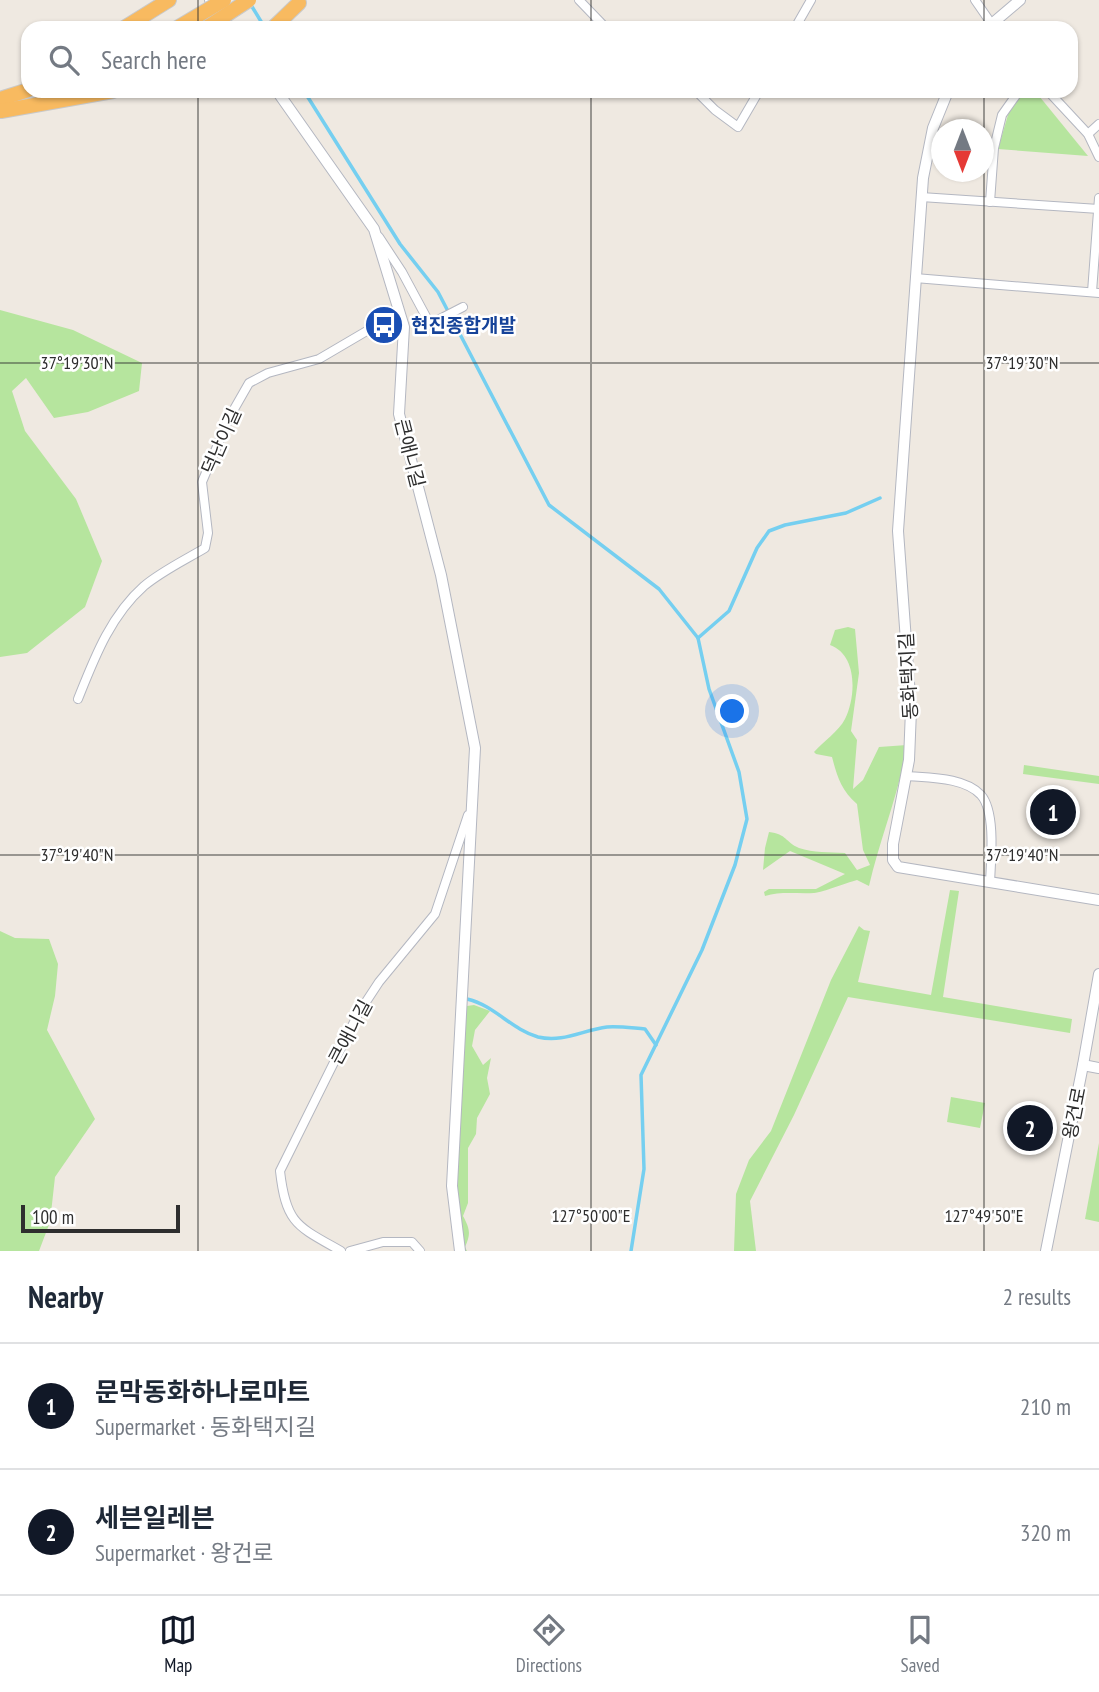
<!DOCTYPE html>
<meta charset="utf-8">
<style>
:root{--surface:#fff;--page:#f6f6f7;--text:#1f2937;--muted:#747a83;--line:#e0e1e3;--accent:#111827}
body{margin:0;font-family:"PT Sans Narrow","Noto Sans KR",sans-serif;background:var(--page);color:var(--text)}
.compass{position:absolute;left:931px;top:119px;width:63px;height:63px;border-radius:50%;background:var(--surface);box-shadow:0 2px 5px #0004;rotate:180deg}
.scale{position:absolute;left:21px;bottom:18px;width:159px;box-sizing:border-box;padding-left:7px;border:4px solid #2e2e2e;border-top:0;font-size:19px;line-height:24px;white-space:nowrap;color:#2e2e2e;-webkit-text-stroke:5px #fff;paint-order:stroke}
.you{position:absolute;left:733px;top:712px;width:24px;height:24px;margin:-18px;border:5px solid #fff;border-radius:50%;background:#1a73e8;box-shadow:0 0 0 10px #1a73e833}
.badge{display:grid;place-items:center;width:46px;height:46px;border-radius:50%;background:var(--accent);color:#fff;font-size:23px;font-weight:700}
.pin{position:absolute;translate:-50% -50%;border:4px solid #fff;box-shadow:0 2px 7px #0006}
.list{margin:0;padding:0;list-style:none}
h2{display:flex;justify-content:space-between;align-items:center;height:91px;margin:0;padding:0 28px;font-size:30px}
h2 small{font-size:23px;font-weight:400;color:var(--muted)}
.list li{display:grid;grid-template-columns:46px 1fr auto;gap:21px;align-items:center;box-sizing:border-box;height:126px;padding:0 28px;border-top:2px solid var(--line)}
.list b{display:block;font-size:26px;white-space:nowrap}
.list p{margin:0;font-size:23px;white-space:nowrap;color:var(--muted)}
.list em{font-size:23px;font-style:normal;color:var(--muted)}
.icon{flex:none;width:38px;height:38px;fill:none;stroke:currentColor;stroke-width:2;stroke-linecap:round;stroke-linejoin:round}
.map{position:relative;flex:none;width:1099px;height:1251px;overflow:hidden}
.search{position:absolute;background:var(--surface);box-shadow:0 2px 5px #0004;left:21px;right:21px;top:21px;height:77px;display:flex;align-items:center;gap:18px;box-sizing:border-box;padding:0 24px;border-radius:21px;color:var(--muted);font-size:26px}
.sheet{height:343px;background:var(--surface)}
nav{display:flex;justify-content:space-around;align-items:center;box-sizing:border-box;height:98px;border-top:2px solid var(--line);background:var(--surface);font-size:19px;color:var(--muted)}
nav a{display:grid;justify-items:center;gap:4px}
nav .on{color:var(--accent)}
.map>svg:first-child{display:block}
</style>
<div class="map">
<svg width="1099" height="1251" viewBox="0 0 1099 1251">
<rect width="100%" height="100%" fill="#efe9e1"/>
<g fill="#b6e59e">
<path d="M1024 91H1035L1088 156 998 149 1010 108Z"/>
<path d="M0 310 73 330 142 363 139 391 88 412 54 418 26 378 12 391 25 431 76 499 102 561 85 607 27 653 0 657Z"/>
<path d="M848 627 855 629 859 673 851 731 857 740 853 789 863 780 879 747 907 745C899 794 880 838 869 886L857 880C845 883 824 892 814 893 797 894 781 891 765 896L764 892 769 889H816L845 874 790 851 763 870 765 848 769 832C787 834 785 842 799 848 813 853 830 852 845 853L857 870 870 865 863 850 857 804C841 790 837 776 832 757L816 754 814 752C823 742 839 731 845 719 856 697 858 655 830 645L835 630Z"/>
<path d="M1024 765 1099 776V784L1023 774Z"/>
<path d="M950 890 959 891 943 997 1072 1019 1070 1033 848 997 794 1115 750 1201 756 1251H734L736 1194 749 1160 771 1131 831 980 859 926 864 930 870 931 858 982 931 995Z"/>
<path d="M0 931 15 938 49 939 58 964 55 996 47 1030 95 1119 55 1177 50 1222 39 1251H0Z"/>
<path d="M474 1005 490 1011 475 1030 472 1046 483 1065 491 1058 487 1078 490 1094 477 1118 476 1134 468 1148V1203L463 1216C470 1229 471 1234 465 1247L467 1251H459L456 1180 466 1015 467 1006Z"/>
<path d="M951 1097 985 1103 980 1128 947 1122Z"/>
<path d="M1099 1143V1222L1085 1219Z"/>
</g>
<g fill="none" stroke-linecap="round" stroke-linejoin="round">
<g stroke="#75cff0" stroke-width="3.5">
<path d="M251 5 265 28"/>
<path d="M304 91 400 244 438 292 549 505 659 589 698 638 709 689 739 772 747 819 735 865 702 950 641 1075 644 1169 631 1251"/>
<path d="M698 638 729 611 757 548 769 531 785 525 846 513 880 498"/>
<path d="M467 999C494 1005 512 1030 538 1037 563 1043 583 1030 607 1027 619 1026 632 1028 645 1029L656 1045"/>
</g>
<g stroke="#b4b7c1" stroke-width="10">
<g id="minor">
<path d="M579 0 606 28"/>
<path d="M975 0 993 26"/>
<path d="M795 28 811 0"/>
<path d="M696 91 715 110 738 127 759 91"/>
<path d="M1048 91 1088 134 1099 157"/>
<path d="M1088 134 1099 124"/>
<path d="M921 197 1099 209"/>
<path d="M990 202 994 148 1002 115 1019 91"/>
<path d="M379 237 402 272 430 324 463 307"/>
<path d="M915 278 1099 293"/>
<path d="M1092 292 1099 198"/>
<path d="M78 699C94 659 110 616 144 586 162 571 185 560 205 548L208 533 202 482 229 418 249 383 268 373 319 359 399 312"/>
<path d="M907 776C929 778 964 777 981 795 996 812 991 861 990 882"/>
<path d="M341 1251C297 1226 286 1224 280 1171L358 1014 379 982 435 914 468 815"/>
<path d="M350 1251 383 1242H412L420 1251"/>
</g>
</g>
<g stroke="#b4b7c1" stroke-width="12">
<g id="tertiary">
<path d="M210 0 230 28"/>
<path d="M987 28 1020 0"/>
<path d="M277 91 374 229 404 327 399 414 441 575 475 748 452 1186 460 1251"/>
<path d="M948 91 933 128 923 178 898 531 911 710 909 760 893 844V860L898 867 1099 900"/>
<path d="M1083 1065 1099 1068"/>
<path d="M1046 1251 1083 1065 1099 974"/>
</g>
</g>
<g stroke="#c9c9c9" stroke-width="16">
<g id="trunk">
<path d="M124 28 169 0"/>
<path d="M273 28 299 3"/>
<path d="M0 99 28 90"/>
<path d="M1 111 113 91"/>
</g>
</g>
<use href="#minor" stroke="#fff" stroke-width="8"/>
<use href="#tertiary" stroke="#fff" stroke-width="10"/>
<use href="#trunk" stroke="#f8ba60" stroke-width="14"/>
<g stroke="#c9c9c9" stroke-width="16" stroke-linecap="butt">
<g id="trunk-bridge">
<path d="M177 28 224 0"/>
<path d="M206 28 249 0"/>
</g>
</g>
<use href="#trunk-bridge" stroke="#f8ba60" stroke-width="14"/>
</g>
<path fill="none" stroke="#2e2e2e" stroke-width="2" stroke-opacity="0.45" d="M198 0V28M591 0V28M984 0V28M198 91V1251M591 91V1251M984 91V1251M0 363H1099M0 855H1099"/>
<defs>
<g id="bus-disc" transform="scale(2.0125)"><circle r="9.5" fill="#1a4fb4" stroke="#fff"/><path d="M-5-6H5V4H4V6H2V4H-2V6H-4V4H-5ZM-3.5-4V0h7V-4ZM-3.5 1.2v1.5H-2V1.2ZM2 1.2v1.5H3.5V1.2Z" fill="#fff"/></g>
</defs>
<g fill-rule="evenodd">
<use href="#bus-disc" x="384" y="325"/>
</g>
<g text-anchor="middle" dominant-baseline="central" stroke-width="5" stroke-linejoin="round" paint-order="stroke">
<g font-size="19" font-weight="bold" fill="#164399" stroke="#fff" text-anchor="start">
<text x="411" y="325">현진종합개발</text>
</g>
<g font-size="19" fill="#2e2e2e" stroke="#fff">
<text transform="translate(221 441) rotate(-66)">덕난이길</text>
<text transform="translate(410 453) rotate(76)">큰애니길</text>
<text transform="translate(908 676) rotate(-93)">동화택지길</text>
<text transform="translate(350 1032) rotate(-62)">큰애니길</text>
<text transform="translate(1074 1113) rotate(-79)">왕건로</text>
</g>
</g>
<g font-size="18" text-anchor="middle" fill="#2e2e2e" stroke="#fff" stroke-width="5" stroke-linejoin="round" paint-order="stroke">
<text x="1022" y="369">37°19'30"N</text>
<text x="77" y="369">37°19'30"N</text>
<text x="1022" y="861">37°19'40"N</text>
<text x="77" y="861">37°19'40"N</text>
<text x="591" y="1222">127°50'00"E</text>
<text x="984" y="1222">127°49'50"E</text>
</g>
</svg>
<svg class="compass" viewBox="-18 -18 36 36"><path d="M0-13l5 13h-10z" fill="#e53935"/><path d="M0 13l5-13h-10z" fill="#747a83"/></svg>
<div class="scale">100 m</div>
<div class="you"></div>
<div class="pin badge" style="left:1053px;top:812px">1</div>
<div class="pin badge" style="left:1030px;top:1128px">2</div>
<div class="search"><svg class="icon" aria-label="search" viewBox="0 0 24 24"><circle cx="10" cy="10" r="6"/><path d="M15 15l6 6"/></svg>Search here</div>
</div>
<section class="sheet">
<h2>Nearby<small>2 results</small></h2>
<ul class="list">
<li><span class="badge">1</span><div><b>문막동화하나로마트</b><p>Supermarket · 동화택지길</p></div><em>210 m</em></li>
<li><span class="badge">2</span><div><b>세븐일레븐</b><p>Supermarket · 왕건로</p></div><em>320 m</em></li>
</ul>
</section>
<nav>
<a class="on"><svg class="icon" aria-label="map" viewBox="0 0 24 24"><path d="M3 6l6-2 6 2 6-2v14l-6 2-6-2-6 2zM9 4v14M15 6v14"/></svg>Map</a>
<a><svg class="icon" aria-label="directions" viewBox="0 0 24 24"><path d="M12 3l9 9-9 9-9-9zM9 14v-3h6M13 9l2 2-2 2"/></svg>Directions</a>
<a><svg class="icon" aria-label="saved" viewBox="0 0 24 24"><path d="M7 4h10v16l-5-4-5 4z"/></svg>Saved</a>
</nav>
